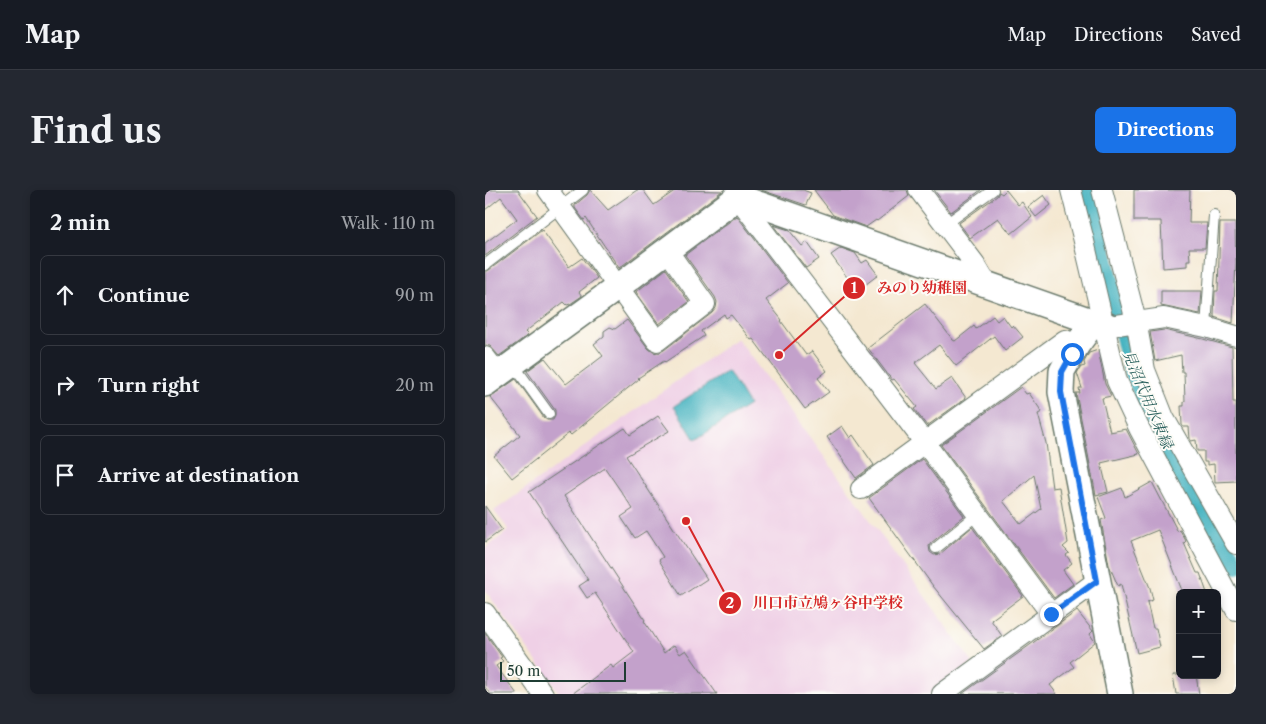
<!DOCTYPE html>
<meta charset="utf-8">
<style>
:root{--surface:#171b24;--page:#242831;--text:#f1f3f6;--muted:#9ea1a6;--line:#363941;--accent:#1a73e8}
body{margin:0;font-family:"Libre Caslon Text","Noto Serif JP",serif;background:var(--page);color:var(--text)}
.controls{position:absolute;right:15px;bottom:15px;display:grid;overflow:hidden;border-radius:8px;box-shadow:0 2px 8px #0003}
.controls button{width:45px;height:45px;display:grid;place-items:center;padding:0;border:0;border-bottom:1px solid var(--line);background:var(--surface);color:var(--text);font:25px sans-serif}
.scale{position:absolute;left:15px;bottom:12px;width:126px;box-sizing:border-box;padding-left:5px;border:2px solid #1f3d34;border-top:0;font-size:14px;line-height:18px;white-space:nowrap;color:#1f3d34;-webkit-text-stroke:4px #fdfcf7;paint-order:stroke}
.stop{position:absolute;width:15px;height:15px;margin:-11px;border:4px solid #1a73e8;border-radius:50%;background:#fff}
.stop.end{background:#1a73e8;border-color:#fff;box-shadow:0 1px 5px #0008}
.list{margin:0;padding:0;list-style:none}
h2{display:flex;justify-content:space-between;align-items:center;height:65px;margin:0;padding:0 20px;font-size:21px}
h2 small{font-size:16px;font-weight:400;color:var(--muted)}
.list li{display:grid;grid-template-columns:32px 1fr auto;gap:15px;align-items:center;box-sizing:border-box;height:80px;margin:0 10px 10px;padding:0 10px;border:1px solid var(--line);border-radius:8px}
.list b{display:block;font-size:19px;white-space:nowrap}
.list em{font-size:16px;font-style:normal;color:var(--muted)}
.icon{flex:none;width:28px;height:28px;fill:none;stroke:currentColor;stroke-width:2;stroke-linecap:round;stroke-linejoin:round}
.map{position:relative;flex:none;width:751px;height:504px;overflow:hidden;border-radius:8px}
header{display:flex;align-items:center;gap:30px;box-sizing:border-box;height:70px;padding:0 25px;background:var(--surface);border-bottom:1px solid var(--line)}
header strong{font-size:24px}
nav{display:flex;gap:28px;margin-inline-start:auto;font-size:18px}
.intro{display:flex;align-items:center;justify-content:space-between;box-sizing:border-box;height:120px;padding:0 30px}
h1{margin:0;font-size:35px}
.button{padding:12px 22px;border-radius:8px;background:var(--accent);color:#fff;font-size:18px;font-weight:700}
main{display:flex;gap:30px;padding:0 30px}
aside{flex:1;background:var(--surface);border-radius:8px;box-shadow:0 2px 8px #0003}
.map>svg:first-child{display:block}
</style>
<header>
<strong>Map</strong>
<nav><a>Map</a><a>Directions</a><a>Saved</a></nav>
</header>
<div class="intro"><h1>Find us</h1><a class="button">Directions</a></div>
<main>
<aside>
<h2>2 min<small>Walk · 110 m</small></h2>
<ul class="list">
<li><svg class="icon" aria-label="ahead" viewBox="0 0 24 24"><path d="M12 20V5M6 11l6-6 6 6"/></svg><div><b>Continue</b></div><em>90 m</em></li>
<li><svg class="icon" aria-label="right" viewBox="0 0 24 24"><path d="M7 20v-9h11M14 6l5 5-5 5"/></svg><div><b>Turn right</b></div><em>20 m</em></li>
<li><svg class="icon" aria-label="arrive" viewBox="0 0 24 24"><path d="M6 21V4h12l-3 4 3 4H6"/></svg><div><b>Arrive at destination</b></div></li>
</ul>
</aside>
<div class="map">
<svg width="751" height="504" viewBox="0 0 751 504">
<rect width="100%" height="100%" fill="#fdfcf7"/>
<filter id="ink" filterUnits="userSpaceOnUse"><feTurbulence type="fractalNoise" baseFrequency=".02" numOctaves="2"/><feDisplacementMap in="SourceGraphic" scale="10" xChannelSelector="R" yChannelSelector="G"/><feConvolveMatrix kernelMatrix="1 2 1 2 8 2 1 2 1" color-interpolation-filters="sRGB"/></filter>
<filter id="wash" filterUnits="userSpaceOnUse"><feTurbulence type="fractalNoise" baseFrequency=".0096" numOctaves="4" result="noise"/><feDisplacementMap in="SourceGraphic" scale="20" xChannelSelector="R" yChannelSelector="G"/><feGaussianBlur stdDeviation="1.12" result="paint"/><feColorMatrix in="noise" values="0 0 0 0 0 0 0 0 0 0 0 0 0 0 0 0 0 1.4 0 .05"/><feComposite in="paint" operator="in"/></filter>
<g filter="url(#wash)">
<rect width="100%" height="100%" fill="#f4e8d1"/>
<path fill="#efd0e6" d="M252 148 373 313 488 473 445 504H75L0 400V359L24 340 9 321Z"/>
<path fill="#46b4c1" stroke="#32787a" d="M243 181 264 215 210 250 189 216Z"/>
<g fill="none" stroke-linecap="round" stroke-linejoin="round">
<path stroke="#46b4c1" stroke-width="18" d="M604 0 645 173 659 210 692 278 751 375"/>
</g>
<g id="blocks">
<g fill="#c3a1cb" fill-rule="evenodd">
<path d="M0 0H33L52 26 0 66V53L32 29 16 7 0 20Z"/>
<path d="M105 0 123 20 152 0H158L169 15 191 0 237 1 134 78 101 28 99 30 90 18V15L102 5Z"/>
<path d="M276 0H318L326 3 321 15Z"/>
<path d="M329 0H422L424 6 392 31 391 30 381 37 348 25Z"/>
<path d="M449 0H496L466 22Z"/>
<path d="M521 0 533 15 537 12 547 27 526 44 513 28 485 48 474 33 512 6 514 2 517 4Z"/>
<path d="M649 0H705L704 33H722L720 58H704L705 70H702V76L678 78 676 31H649Z"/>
<path d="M559 5 566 15 551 27 543 17Z"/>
<path d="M252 26 303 93 281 110 297 130 296 131 321 165 327 161 342 181 333 188 344 202 320 219 268 149 266 150 246 125 241 128 239 124 216 141 219 146 180 172 179 171 153 188 154 189 86 245 84 243 27 288 9 266 35 245 5 207 31 189 59 228 62 230H68L70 226V220L42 181 60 168 81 194 118 166 109 154 119 146V141L125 137 130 139 142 130 163 158 168 162 173 163 179 160 227 123 231 118 232 112 230 107 200 65Z"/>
<path d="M735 33H750L751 72 748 133 729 127 730 101H733Z"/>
<path d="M288 35 304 40 317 56 322 52 334 69 321 78Z"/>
<path d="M57 40 84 77 97 68 112 88 94 102 97 106 85 114 82 115 79 112 40 142 43 145 14 166 5 156 0 155V82L4 80Z"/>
<path d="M356 58 370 63 377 73 382 70 393 85 372 101 346 65Z"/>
<path d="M181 79 204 112 174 134 151 102Z"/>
<path d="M676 101H717L715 124 676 116Z"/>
<path d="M440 114 468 150 470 151 489 136 491 139 508 126 512 131 518 126 526 137 528 135 538 147 520 161 509 146 471 176 454 155 430 173 451 199 467 188 481 208 442 236 429 219 432 217 409 189 407 190 383 158Z"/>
<path d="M679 140 718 149 747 157 748 212H751V291L730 292 729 274 722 275V272H719V261H712L711 250 706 251 705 249 704 237H698L697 235 696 216H699V212H700L699 182H697L696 165 670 171 665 142Z"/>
<path d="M613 160 620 194 626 206 617 208 625 242 641 239 654 264 616 273 623 302 611 305 591 203H595L594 198H597L592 183 596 177 600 176 599 172 604 163Z"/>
<path d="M536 197 541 204 544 203 557 222 553 224 561 253 567 298 574 297 583 353 578 357 584 363 581 365 587 373 578 380 588 394 569 408 456 255ZM549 285 556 319 536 334 518 311Z"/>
<path d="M173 226 184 241 141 266 222 389 196 406 174 370 178 367 161 341 150 348 136 327 148 319 120 278 79 306 160 430 159 431 179 463 189 455 195 464 201 460 232 504H87L126 475 128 478 149 462 110 403 102 408 94 396 103 390 44 302 140 238 145 245Z"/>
<path d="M357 236 365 248 368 245 389 275 371 288 342 247Z"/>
<path d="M437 269 479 326 446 353 444 356 445 362 449 365 455 364 487 337 538 406 506 430 517 446 499 459 448 396 384 308Z"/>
<path d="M667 292 693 342 695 340 701 351 699 353 712 383H715L722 403H698L673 340 646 351 665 398 668 410 662 412 668 438H671L675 457 652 463 636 394 633 396 624 375 616 330 621 328 613 307 637 298 640 307Z"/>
<path d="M0 316 17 340 0 352Z"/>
<path d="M592 421 608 441 605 444 610 452 585 472 589 477 565 495 572 504H477Z"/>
<path d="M0 443 17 467 15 468 18 471 11 476 32 504H5L0 497Z"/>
<path d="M688 485H711L714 504H691Z"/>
</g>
</g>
</g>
<g filter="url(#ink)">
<use href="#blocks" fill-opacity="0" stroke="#6a796b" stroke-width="1"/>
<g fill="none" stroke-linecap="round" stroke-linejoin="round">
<g stroke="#6a796b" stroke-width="12">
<g id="service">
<path d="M461 34 508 0"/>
<path d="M0 75 98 0"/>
<path d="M721 137 729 25"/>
<path d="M28 174 64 224"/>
<path d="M451 358 492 325"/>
</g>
</g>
<g stroke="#6a796b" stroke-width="22">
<g id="minor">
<path d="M63 0 172 151 220 114 182 60"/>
<path d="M434 0 490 74 503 96"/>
<path d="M586 0 598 47 632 191 654 238 751 420"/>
<path d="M617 0 651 131 660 180 679 228 751 354"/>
<path d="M250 4 440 253 566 424"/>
<path d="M625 136 679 128 721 137 751 146"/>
<path d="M0 167 13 184"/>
<path d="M376 299 580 150 592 155"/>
<path d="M0 423 58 504"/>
<path d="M457 504 612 391"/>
</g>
</g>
<g stroke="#6a796b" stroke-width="28">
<g id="tertiary">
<path d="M623 136 609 132 592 155 577 181 576 202 635 504"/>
<path d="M0 194 133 97 253 7 609 132"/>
</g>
</g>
<use href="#service" stroke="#fff" stroke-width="10"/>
<use href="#minor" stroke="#fff" stroke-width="20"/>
<use href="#tertiary" stroke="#fff" stroke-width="25"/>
</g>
</g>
<g fill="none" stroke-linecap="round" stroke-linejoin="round" filter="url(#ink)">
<path stroke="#1a73e8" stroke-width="6" d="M566 424 612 391 576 202 577 182 587 164"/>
</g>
<g text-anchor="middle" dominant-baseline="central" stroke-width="4" stroke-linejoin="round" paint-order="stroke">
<g font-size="15" font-style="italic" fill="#2b615e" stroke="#fdfcf7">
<text transform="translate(663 209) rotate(67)">見沼代用水東縁</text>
</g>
</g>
<path fill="none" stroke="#d62828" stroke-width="2" d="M294 165L369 98M201 331L245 413"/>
<g fill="#d62828" stroke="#fdfcf7" stroke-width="2">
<circle cx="294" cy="165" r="5"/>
<circle cx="201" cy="331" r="5"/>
<circle cx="369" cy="98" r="12"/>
<circle cx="245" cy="413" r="12"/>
</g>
<g font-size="15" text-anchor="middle" font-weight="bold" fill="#fff">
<text x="369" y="103">1</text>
<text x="245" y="418">2</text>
</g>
<g font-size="15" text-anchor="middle" font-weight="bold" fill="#d62828" stroke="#fdfcf7" stroke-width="4" stroke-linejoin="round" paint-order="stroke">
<text x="437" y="103">みのり幼稚園</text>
<text x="343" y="418">川口市立鳩ヶ谷中学校</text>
</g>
</svg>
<div class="controls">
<button>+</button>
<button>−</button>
</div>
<div class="scale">50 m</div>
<div class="stop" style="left:587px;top:164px"></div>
<div class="stop end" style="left:566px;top:424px"></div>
</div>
</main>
